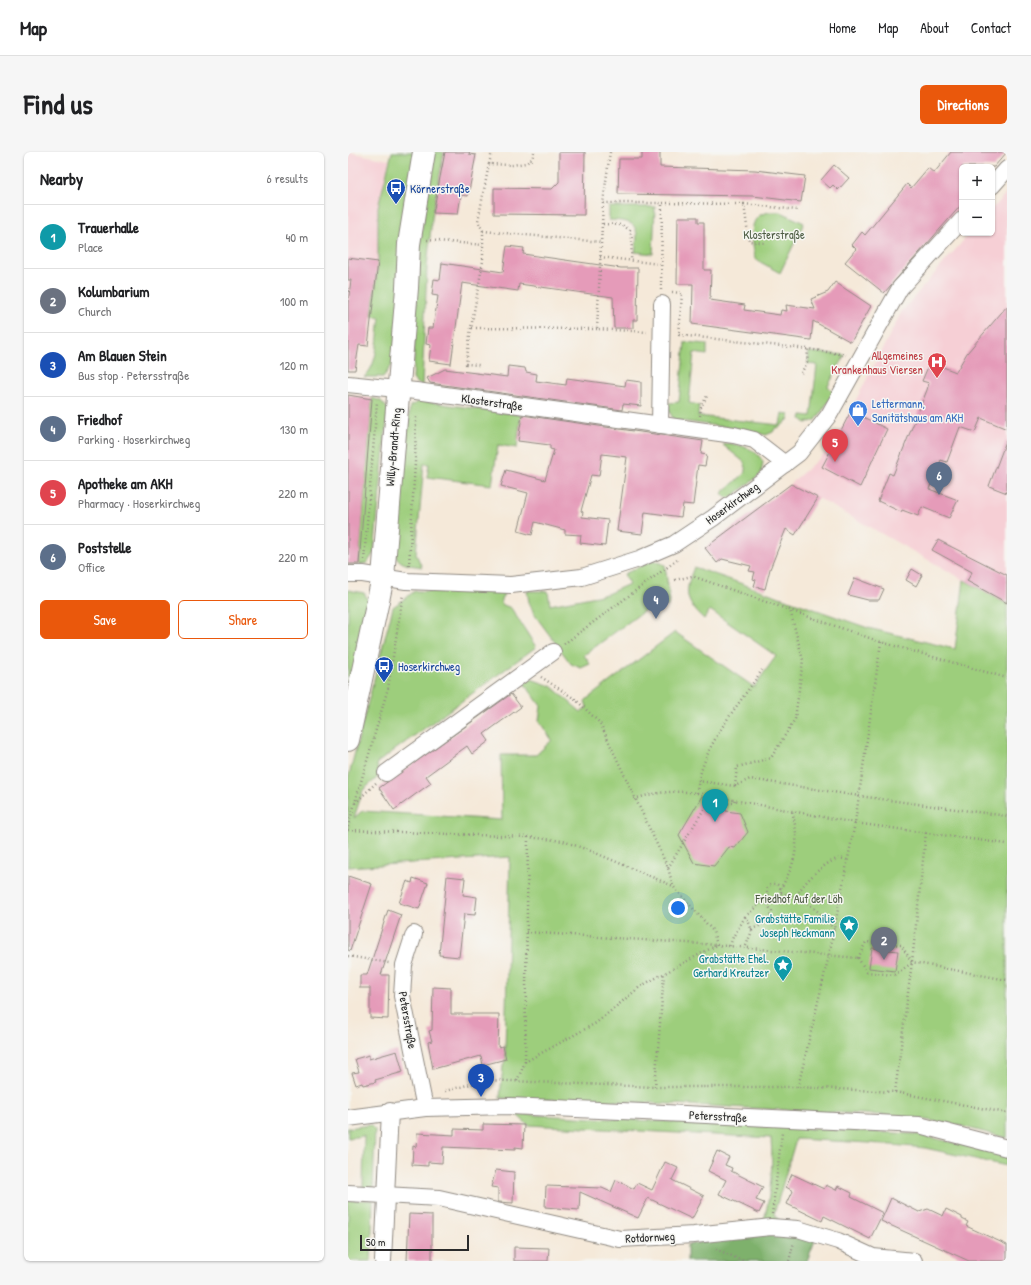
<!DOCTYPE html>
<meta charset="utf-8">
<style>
:root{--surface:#fff;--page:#f6f6f6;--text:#202124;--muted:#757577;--line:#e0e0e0;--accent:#ea580c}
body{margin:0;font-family:"Patrick Hand",sans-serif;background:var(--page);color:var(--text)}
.controls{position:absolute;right:12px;top:12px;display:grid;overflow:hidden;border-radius:6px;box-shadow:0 1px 3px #0004}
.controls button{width:36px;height:36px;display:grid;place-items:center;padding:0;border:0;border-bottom:1px solid var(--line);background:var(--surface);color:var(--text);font:20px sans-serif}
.scale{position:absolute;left:12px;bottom:10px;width:109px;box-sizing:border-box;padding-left:4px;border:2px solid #2b2b2b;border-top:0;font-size:11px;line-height:14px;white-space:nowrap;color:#2b2b2b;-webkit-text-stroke:3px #f6f6f2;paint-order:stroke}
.you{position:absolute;left:330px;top:756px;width:14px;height:14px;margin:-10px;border:3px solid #fff;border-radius:50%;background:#1a73e8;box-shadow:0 0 0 6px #1a73e833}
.badge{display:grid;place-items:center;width:26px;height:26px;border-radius:50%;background:var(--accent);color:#fff;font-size:13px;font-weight:700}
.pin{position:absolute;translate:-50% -33px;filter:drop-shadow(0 1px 2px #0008)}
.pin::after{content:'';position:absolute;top:21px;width:14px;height:12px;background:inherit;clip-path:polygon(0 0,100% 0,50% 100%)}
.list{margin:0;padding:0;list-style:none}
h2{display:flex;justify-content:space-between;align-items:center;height:52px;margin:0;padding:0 16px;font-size:17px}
h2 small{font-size:13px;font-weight:400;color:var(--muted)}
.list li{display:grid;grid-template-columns:26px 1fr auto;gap:12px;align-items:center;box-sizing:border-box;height:64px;padding:0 16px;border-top:1px solid var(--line)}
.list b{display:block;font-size:15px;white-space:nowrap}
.list p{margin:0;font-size:13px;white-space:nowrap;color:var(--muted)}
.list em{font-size:13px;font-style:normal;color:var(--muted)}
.actions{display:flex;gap:8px;padding:12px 16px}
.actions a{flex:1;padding:9px 0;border:1px solid var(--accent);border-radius:6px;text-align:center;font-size:14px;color:var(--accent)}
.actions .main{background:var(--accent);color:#fff}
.map{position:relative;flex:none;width:659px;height:1109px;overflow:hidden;border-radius:6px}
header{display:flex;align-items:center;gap:24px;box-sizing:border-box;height:56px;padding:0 20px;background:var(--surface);border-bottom:1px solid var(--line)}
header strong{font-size:19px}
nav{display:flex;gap:22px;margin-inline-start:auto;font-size:14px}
.intro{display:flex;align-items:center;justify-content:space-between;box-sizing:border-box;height:96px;padding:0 24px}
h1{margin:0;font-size:28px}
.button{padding:10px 18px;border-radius:6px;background:var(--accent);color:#fff;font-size:14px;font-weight:700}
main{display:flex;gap:24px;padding:0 24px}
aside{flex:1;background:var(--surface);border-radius:6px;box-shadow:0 1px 3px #0004}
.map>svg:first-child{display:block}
</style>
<header>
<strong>Map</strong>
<nav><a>Home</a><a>Map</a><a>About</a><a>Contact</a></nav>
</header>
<div class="intro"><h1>Find us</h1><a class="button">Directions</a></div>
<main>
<aside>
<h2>Nearby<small>6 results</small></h2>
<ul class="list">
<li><span class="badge" style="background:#0f9aa8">1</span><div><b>Trauerhalle</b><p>Place</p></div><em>40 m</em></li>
<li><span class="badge" style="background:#6b7280">2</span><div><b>Kolumbarium</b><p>Church</p></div><em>100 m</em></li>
<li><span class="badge" style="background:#1a4fb4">3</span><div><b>Am Blauen Stein</b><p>Bus stop · Petersstraße</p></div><em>120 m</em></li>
<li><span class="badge" style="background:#5c6f8a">4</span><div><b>Friedhof</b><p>Parking · Hoserkirchweg</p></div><em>130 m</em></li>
<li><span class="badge" style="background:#e0444e">5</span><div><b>Apotheke am AKH</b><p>Pharmacy · Hoserkirchweg</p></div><em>220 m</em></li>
<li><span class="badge" style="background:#5c6f8a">6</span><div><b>Poststelle</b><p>Office</p></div><em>220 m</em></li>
</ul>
<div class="actions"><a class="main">Save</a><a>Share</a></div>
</aside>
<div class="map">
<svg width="659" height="1109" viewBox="0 0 659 1109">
<rect width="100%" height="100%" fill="#f6f6f2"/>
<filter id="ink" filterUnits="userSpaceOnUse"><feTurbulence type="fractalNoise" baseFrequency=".025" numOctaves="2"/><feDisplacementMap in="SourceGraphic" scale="8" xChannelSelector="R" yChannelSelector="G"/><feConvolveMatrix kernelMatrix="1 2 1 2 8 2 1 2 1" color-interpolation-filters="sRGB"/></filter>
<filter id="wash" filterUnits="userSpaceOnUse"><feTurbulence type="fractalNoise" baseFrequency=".012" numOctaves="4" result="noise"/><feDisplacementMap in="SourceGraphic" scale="16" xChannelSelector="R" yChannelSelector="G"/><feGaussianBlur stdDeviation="0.9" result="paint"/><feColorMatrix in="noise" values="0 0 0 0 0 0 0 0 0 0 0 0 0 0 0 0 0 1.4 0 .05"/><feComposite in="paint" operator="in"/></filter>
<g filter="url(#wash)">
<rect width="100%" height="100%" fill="#f5e9d9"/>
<g fill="#f6cfd5">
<path d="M0 0 41 8 30 55V110L26 146 0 143Z"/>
<path d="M659 40V452L443 331 483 296 554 159 622 81H644V57Z"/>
</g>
<g fill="#9dce7c" stroke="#647c54">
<path d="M44 0H67L45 212 35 225H16C31 213 29 183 32 165L24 164 30 110V55Z"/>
<path d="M86 0H96L84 66 79 115 74 234 68 231 65 227 72 90Z"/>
<path d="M261 55H307L305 102 287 100C292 73 288 69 261 68Z"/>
<path d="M422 60H433L456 71 432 121 407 107C405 89 397 63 422 60Z"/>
<path d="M337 190 359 192V203L346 201 341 251 351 253 350 264 432 273 434 261 441 262V267L431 276 428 275 425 280 418 283 399 278 326 268 321 259V251L331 250Z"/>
<path d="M461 200 497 203 480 234 486 241 468 268 458 271 453 267 454 263 463 264 469 213 460 212Z"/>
<path d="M24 246 33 249 40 257 26 401 19 411 11 413Z"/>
<path d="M73 249 173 263 169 296 150 293 144 333 79 325 81 312H76L68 402 74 415C63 413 53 414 47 403L62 254Z"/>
<path d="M380 291C395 294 408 296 415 310L413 322 382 346 377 345 374 341 396 322 398 316 396 310 375 293Z"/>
<path d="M306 408 317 413 322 450 319 455 312 447 236 503 242 512 233 516 223 512 186 462 181 450 179 439H200L202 453 259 442 281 432 276 422Z"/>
<path d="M346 415 520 476 607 497 616 428 659 452V986L609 973 554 964 265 949 152 946 155 914 158 906 157 899 162 705 0 715V627L45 455 67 439 156 440 153 452 163 456 188 495 29 611 30 625 15 638 6 666 14 659 154 668 153 603H188L204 588 191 569 193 554 176 531 183 527 203 534 233 560 239 555 237 549 239 547 327 480 406 535 428 504 362 458 356 467C335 448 337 439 346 415Z"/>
<path d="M0 438 16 441 21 449 0 550Z"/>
<path d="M168 962 567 982 659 1003V1014L577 996 521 991 448 987 426 1062 432 1070 416 1068C423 1042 425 1013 423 986L180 973Z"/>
<path d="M22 973 27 978 25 1036H15L16 984 0 986V976Z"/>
<path d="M0 1048H25L23 1109H0Z"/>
</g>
<path fill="#7eb16c" stroke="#546e4c" d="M413 1082 468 1086 459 1109H339V1093L386 1084Z"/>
<g id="blocks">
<g fill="#e59bb9">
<path d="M97 0H122L121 2 128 3 120 44 113 43 110 62 85 61Z"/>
<path d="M211 0H237L236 63 146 62V36L204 37 211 30Z"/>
<path d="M294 0H312V15L407 18 457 24 453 50 405 44 270 42 271 7H294Z"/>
<path d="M603 0H659L646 15H614V52L536 141 497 110 508 97 504 93 514 80 517 83 559 32 563 36 580 16 586 21Z"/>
<path d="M486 13 501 26 490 38 485 33 482 36 473 28Z"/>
<path d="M330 65H350V70H356V118H363L362 148 397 153 396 158 432 163 433 158 439 159 438 153 467 157 463 147 480 140 487 130 523 154 503 190 465 169 463 188 344 172 345 132H329Z"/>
<path d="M159 94 176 96 175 102 273 116H290L289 168H285V176H266L265 145 171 132 170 139 114 131 103 212 81 209 83 193 78 192 80 176H85L90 144 84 143 86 127 92 128 94 111 155 120Z"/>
<path d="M0 106 30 110 20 194 11 193 7 218H0V151L3 128H0Z"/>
<path d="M659 154V277L633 266 627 280 612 275 599 310 593 308 581 337 610 348 601 366 574 355 570 364 554 358 553 360 530 349 541 321 545 323 579 238 581 231 574 229 582 210 608 220 619 201Z"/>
<path d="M160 214 177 216 178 220 189 222 188 229 218 233 219 226 277 234 278 228 293 230V254L275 252 274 258 82 231 79 226 97 217 159 225Z"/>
<path d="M0 243 24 247 11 412H0Z"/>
<path d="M503 259 539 277 512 335 474 315Z"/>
<path d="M174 263 355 289 353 302 359 303 357 314 350 313 345 353 335 352 333 365 297 360 294 382 269 379 279 305 254 302 251 324 243 323 233 359 235 360 234 365 260 368 257 394 232 391 233 383 217 382V378L187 370 184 383 170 379 180 341 153 334 158 318 197 328 206 298 202 297V293L170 289Z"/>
<path d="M658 289H659V341L641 334Z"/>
<path d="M443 332 470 346 447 383 438 377 422 417 417 437 406 434 408 428 405 427 407 420 401 419 403 414 374 407 369 411 357 396Z"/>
<path d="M590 388 659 423V451L619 429 624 420 584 398Z"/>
<path d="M564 417 574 423 568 434 558 428Z"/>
<path d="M507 426 536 437 531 448H520L500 443Z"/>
<path d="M163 542 173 555 136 582 141 589 124 602 119 594 78 624 83 631 46 658 31 636Z"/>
<path d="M354 644 374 647 378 659 392 661 400 680 387 696 381 695 366 714 346 711 331 683Z"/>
<path d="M0 724 24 732 2 799 0 798Z"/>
<path d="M99 724 117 726 115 743 129 745 127 763 116 762 111 805 91 803Z"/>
<path d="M65 726 80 731 71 757 51 751 59 729 64 731Z"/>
<path d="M40 758 53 763 33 823H41L40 867 22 866V836H12V823H19Z"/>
<path d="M524 796 550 799 547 819 521 816Z"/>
<path d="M85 835 103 836V862H151L150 895 155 894 158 907 135 913 133 904 85 917 80 890 84 889 81 879 84 878Z"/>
<path d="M49 899 55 920 27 928 28 930 15 933 14 931 8 933 4 921 11 920 7 907 21 903V907Z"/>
<path d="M135 972 176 973 175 996 167 995V998L95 995 94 1011 80 1010V1014L64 1013 65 994 68 995 69 981 106 983V977L135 978Z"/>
<path d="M369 999 381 1005 377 1013 384 1016 383 1019 415 1035 408 1048 416 1051 411 1061 371 1042 378 1028 360 1019Z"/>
<path d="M317 1010 330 1016 324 1028 356 1044 344 1067 300 1046 290 1066 232 1040 231 1058 197 1055 198 1034 254 1036 263 1040 268 1028 286 1037 289 1031 304 1038Z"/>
<path d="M148 1018 166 1020 165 1051 150 1050V1036L143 1035Z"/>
<path d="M444 1022 476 1037 478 1033 488 1038 490 1034 504 1041 503 1045 535 1061 522 1087 476 1064 474 1069 439 1052 445 1039 438 1035Z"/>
<path d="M543 1046 571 1060 580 1057 595 1064 598 1057 614 1065V1067L620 1070 618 1074 659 1093V1109H621L533 1069Z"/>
<path d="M61 1062 84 1063V1109H59Z"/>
<path d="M166 1095 201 1096 200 1109H166Z"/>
</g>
</g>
</g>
<g filter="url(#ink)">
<use href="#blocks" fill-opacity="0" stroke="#908a82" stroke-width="1"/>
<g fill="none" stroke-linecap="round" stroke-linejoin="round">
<g stroke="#908a82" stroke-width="18">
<g id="street">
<path d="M644 34 659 17"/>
<path d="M0 232 68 239 386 283 406 288 437 312"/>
<path d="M312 273 314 152"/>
<path d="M0 422H15L58 429 163 433 234 425 291 407 326 392 365 366 451 301 481 263 552 136 614 68"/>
<path d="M38 621 205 500"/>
<path d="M66 782 56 813 54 844 77 956"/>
<path d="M0 966 77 956 162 954 295 960 571 973 659 996"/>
<path d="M0 1041 91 1046 272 1087 346 1083 423 1075 450 1077 490 1089 525 1105 566 1109"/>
<path d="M35 1109 42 959"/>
</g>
</g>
<g stroke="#908a82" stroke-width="24">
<path id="secondary" d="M0 588 35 425 59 136 61 92 76 0"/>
</g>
<g stroke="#908a82" stroke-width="2.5" stroke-dasharray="1 3" stroke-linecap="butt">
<path d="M262 0 255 51H314"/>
<path d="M141 12 144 0"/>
<path d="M255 51 249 177 299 180"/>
<path d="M396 52 449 58"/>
<path d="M255 72 274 73 282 78 284 87 283 108"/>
<path d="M135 79 130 69 141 12 164 13 178 11 184 7 186 0"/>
<path d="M79 88 135 93"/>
<path d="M252 105 312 112"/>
<path d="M313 138 314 51 396 52 401 89 418 91"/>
<path d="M324 140 334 141 331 183 460 197"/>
<path d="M123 176 118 212 131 213"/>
<path d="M249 177 123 176 135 109V79L253 90"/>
<path d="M453 221 459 211 460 197 498 203"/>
<path d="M352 264 353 255 359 244"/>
<path d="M16 408 29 250"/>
<path d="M61 414 67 311 68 265"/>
<path d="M327 428 344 424 533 490 659 526"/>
<path d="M216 492 329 408"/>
<path d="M193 525 227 547 252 571 320 716 325 734"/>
<path d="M350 629 387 634 402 627 511 644 659 664"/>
<path d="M387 634 389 615 423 606 447 567 455 508 442 458"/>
<path d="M349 641 507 671 659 692"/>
<path d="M286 647C308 640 327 638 349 641 353 594 389 556 414 518"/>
<path d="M7 651 28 631"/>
<path d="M0 675 40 536 55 442"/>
<path d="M0 678 180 685 215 689 243 699 325 734 365 779 369 793 510 806"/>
<path d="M320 716 359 652 386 651 387 647"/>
<circle cx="426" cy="739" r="7"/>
<path d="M432 737C449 711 452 689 444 659"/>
<path d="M433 741 448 745"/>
<path d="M397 765 417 747"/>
<path d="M403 777C413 774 420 770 424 760L417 747 420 743"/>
<path d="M486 777C474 764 465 752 448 745 453 733 476 710 490 707 493 706 497 707 499 708"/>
<path d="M178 780 369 793"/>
<path d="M382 794 385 785 397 765 400 768 404 779 397 796"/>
<path d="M0 804 41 811"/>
<path d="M510 806 518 790 553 793 564 810 659 828"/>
<path d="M510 806 519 820 546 823 564 811"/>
<path d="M177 910 180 685"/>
<path d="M169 929 177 910 248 871 293 834 369 793"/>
<path d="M307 935 316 821"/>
<path d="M450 935 481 803 507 671 533 490"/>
<path d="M97 939 138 928 307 935H450L547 940 659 961"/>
<path d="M547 940 564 810 578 680"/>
<path d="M424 1062 434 981"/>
<path d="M368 1097 395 1109"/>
<path d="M441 1109 446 1090"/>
</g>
<use href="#street" stroke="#fff" stroke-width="16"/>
<use href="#secondary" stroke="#fff" stroke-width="22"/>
</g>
</g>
<defs>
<g id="bus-pin" transform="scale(1)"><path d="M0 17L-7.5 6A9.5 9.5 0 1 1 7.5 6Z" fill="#1a4fb4" stroke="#f6f6f2"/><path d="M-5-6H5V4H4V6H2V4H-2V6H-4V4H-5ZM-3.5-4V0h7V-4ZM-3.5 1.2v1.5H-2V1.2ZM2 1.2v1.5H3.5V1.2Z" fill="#fff"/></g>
<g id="hospital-pin" transform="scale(1)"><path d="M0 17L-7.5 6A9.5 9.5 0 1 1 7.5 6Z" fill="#e0444e" stroke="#f6f6f2"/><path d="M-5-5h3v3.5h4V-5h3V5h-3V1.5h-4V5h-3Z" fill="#fff"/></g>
<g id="shop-pin" transform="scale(1)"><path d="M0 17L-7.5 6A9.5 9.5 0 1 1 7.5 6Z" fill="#3f7fe0" stroke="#f6f6f2"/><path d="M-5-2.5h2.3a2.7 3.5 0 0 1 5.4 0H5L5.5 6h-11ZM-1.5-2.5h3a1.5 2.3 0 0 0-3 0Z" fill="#fff"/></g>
<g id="sight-pin" transform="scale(1)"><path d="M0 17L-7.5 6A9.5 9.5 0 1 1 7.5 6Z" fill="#0f9aa8" stroke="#f6f6f2"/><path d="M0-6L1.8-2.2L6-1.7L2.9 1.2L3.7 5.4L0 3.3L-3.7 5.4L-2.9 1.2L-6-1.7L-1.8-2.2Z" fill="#fff"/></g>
</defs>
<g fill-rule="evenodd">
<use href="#bus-pin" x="48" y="36"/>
<use href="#hospital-pin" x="589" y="210"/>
<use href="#shop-pin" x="510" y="258"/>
<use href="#bus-pin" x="36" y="514"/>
<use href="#sight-pin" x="501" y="773"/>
<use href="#sight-pin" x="435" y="813"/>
</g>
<g text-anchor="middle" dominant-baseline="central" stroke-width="3" stroke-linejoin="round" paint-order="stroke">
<g font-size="12" fill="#164399" stroke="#f6f6f2" text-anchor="start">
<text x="62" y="36">Körnerstraße</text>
<text x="50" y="514">Hoserkirchweg</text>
</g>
<g font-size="12" fill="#4d5c43" stroke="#f6f6f2">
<text x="426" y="82">Klosterstraße</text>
<text x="451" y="746">Friedhof Auf der Löh</text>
</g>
<g font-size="12" fill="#be3a42" stroke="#f6f6f2" text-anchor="end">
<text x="575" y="203">Allgemeines<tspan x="575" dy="14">Krankenhaus Viersen</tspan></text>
</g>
<g font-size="12" fill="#2b2b2b" stroke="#f6f6f2">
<text transform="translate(144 250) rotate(8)">Klosterstraße</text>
<text transform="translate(45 295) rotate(-85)">Willy-Brandt-Ring</text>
<text transform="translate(384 351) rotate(-36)">Hoserkirchweg</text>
<text transform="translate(60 868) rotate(80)">Petersstraße</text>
<text transform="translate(370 964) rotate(3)">Petersstraße</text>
<text transform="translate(302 1085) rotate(-3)">Rotdornweg</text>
</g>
<g font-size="12" fill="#366cbe" stroke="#f6f6f2" text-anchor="start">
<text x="524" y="251">Lettermann,<tspan x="524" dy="14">Sanitätshaus am AKH</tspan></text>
</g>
<g font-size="12" fill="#0d838f" stroke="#f6f6f2" text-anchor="end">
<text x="487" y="766">Grabstätte Familie<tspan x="487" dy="14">Joseph Heckmann</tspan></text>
<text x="421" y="806">Grabstätte Ehel.<tspan x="421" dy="14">Gerhard Kreutzer</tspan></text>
</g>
</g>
</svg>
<div class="controls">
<button>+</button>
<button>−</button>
</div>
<div class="scale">50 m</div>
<div class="you"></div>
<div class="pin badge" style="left:367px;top:670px;background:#0f9aa8">1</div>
<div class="pin badge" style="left:536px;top:808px;background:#6b7280">2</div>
<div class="pin badge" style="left:133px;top:945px;background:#1a4fb4">3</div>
<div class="pin badge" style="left:308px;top:467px;background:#5c6f8a">4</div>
<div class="pin badge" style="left:487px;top:310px;background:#e0444e">5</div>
<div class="pin badge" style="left:591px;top:343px;background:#5c6f8a">6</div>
</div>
</main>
